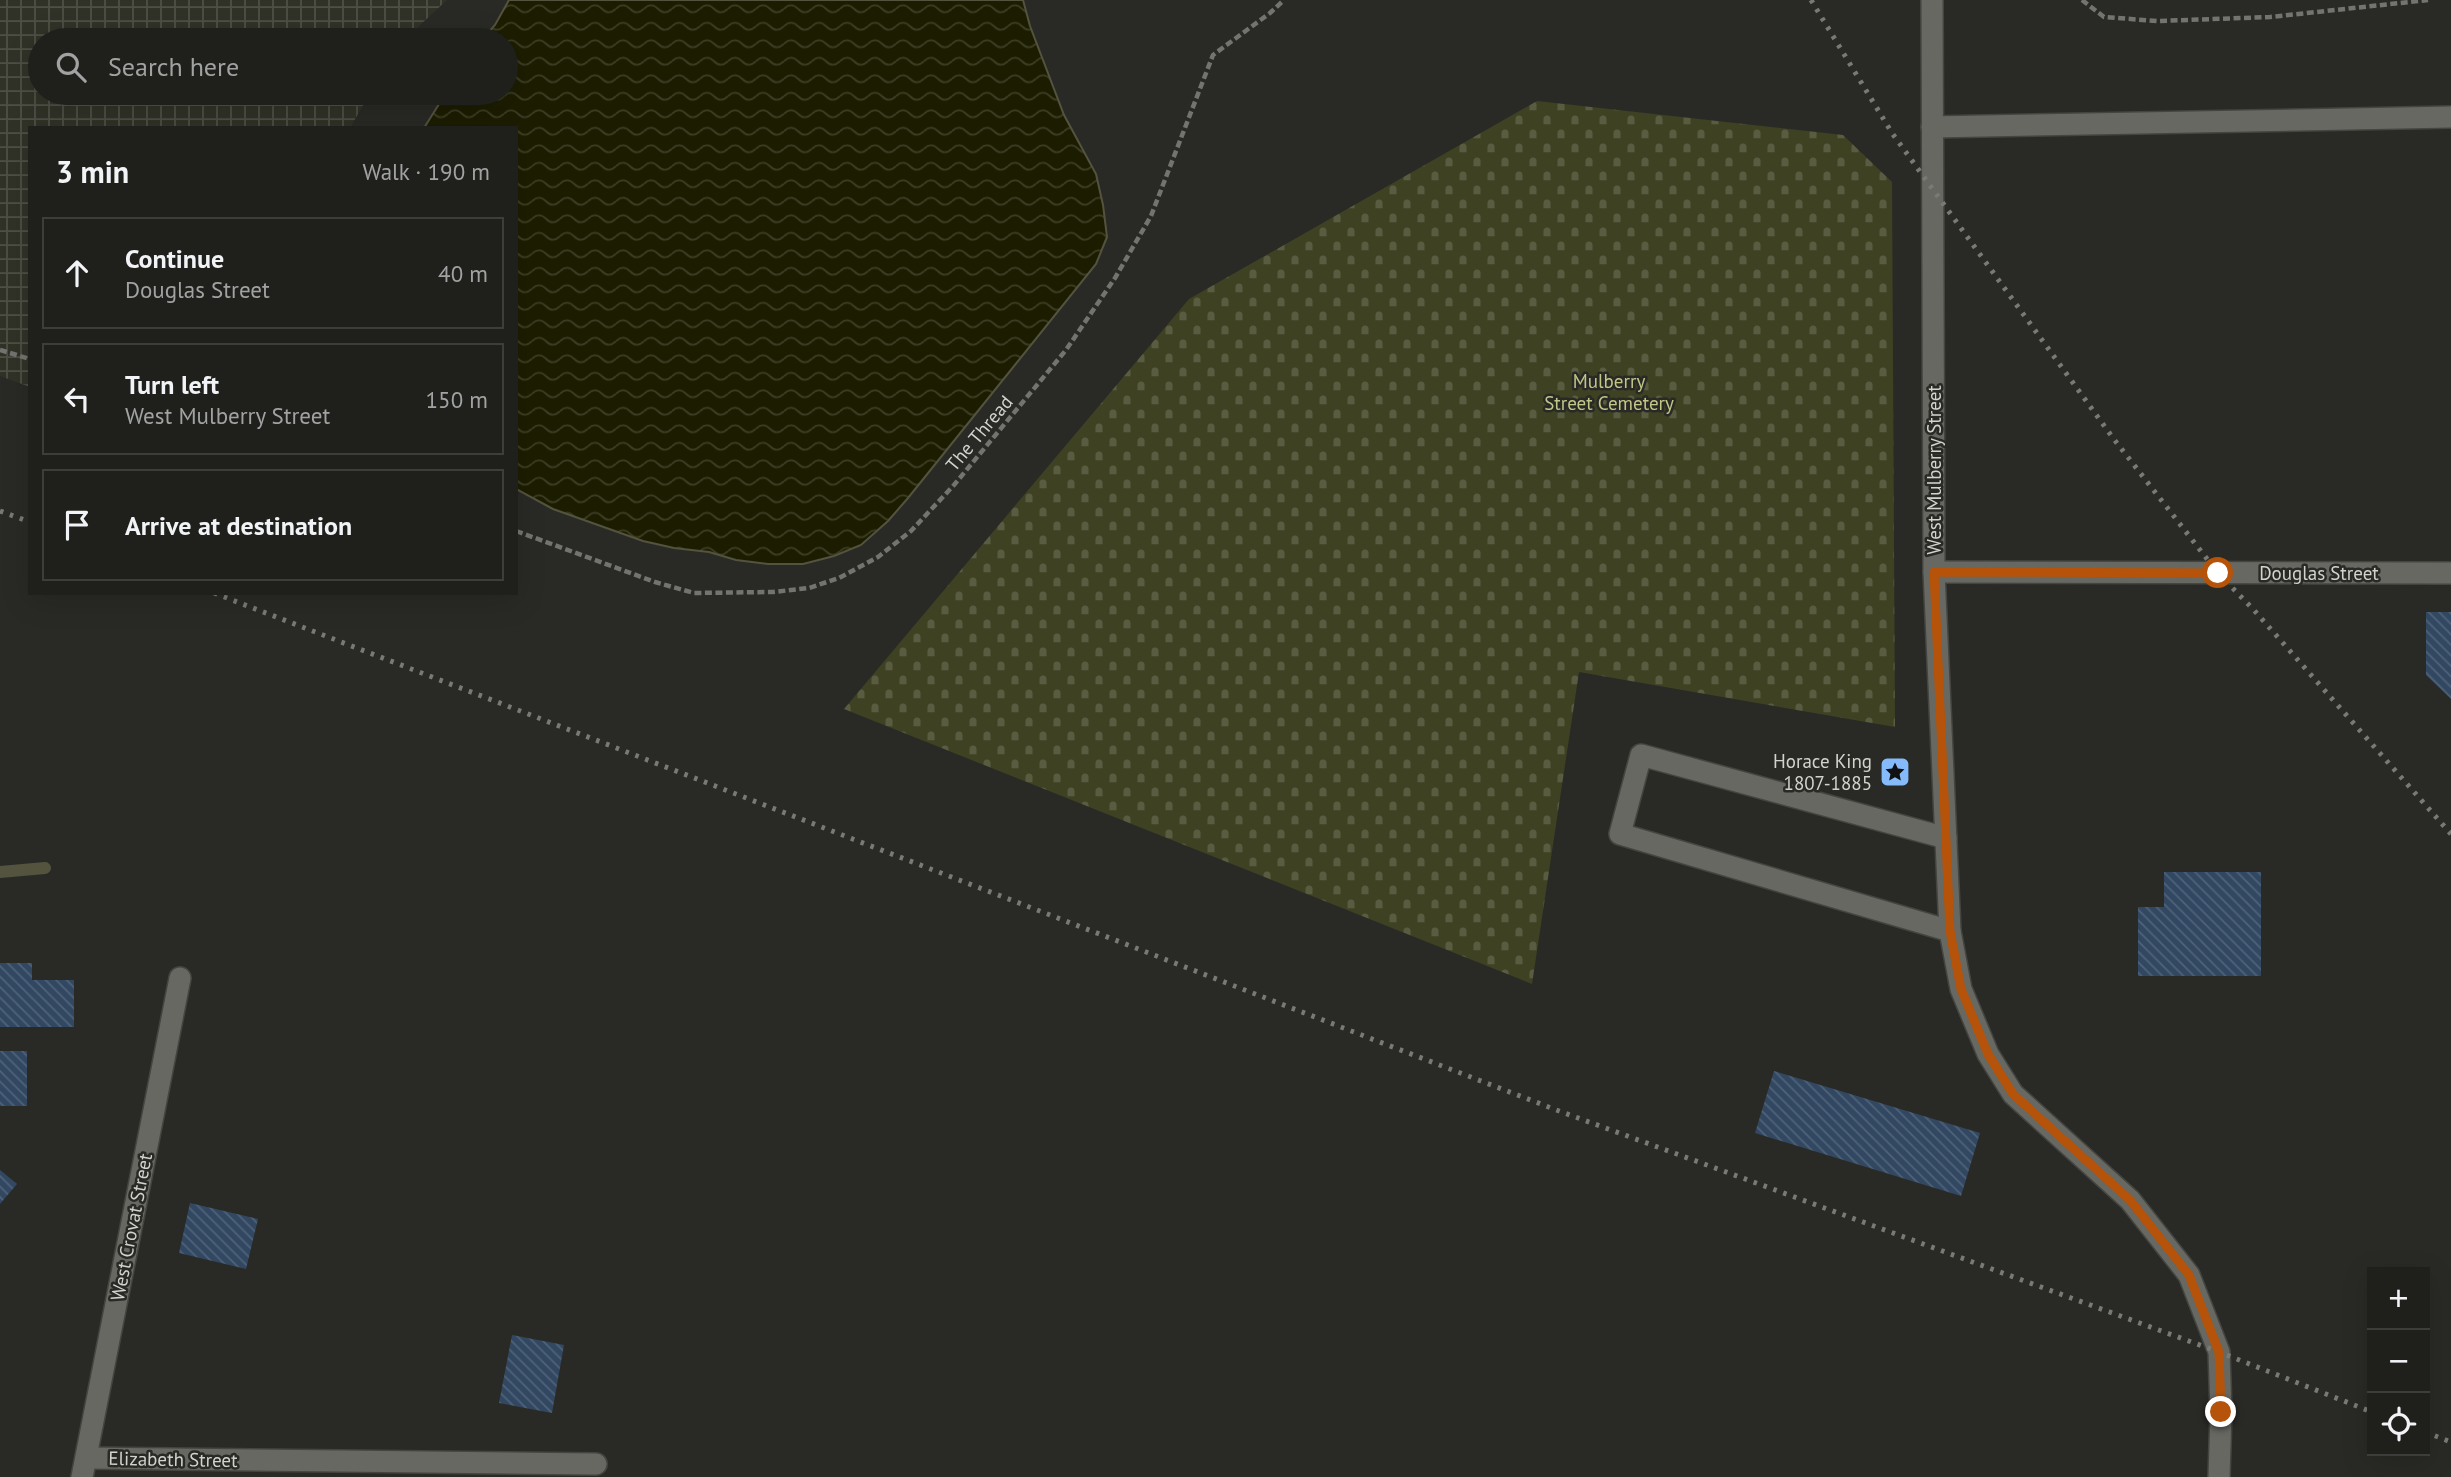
<!DOCTYPE html>
<meta charset="utf-8">
<style>
:root{--surface:#1f201c;--page:#272825;--text:#f1f3f6;--muted:#a1a3a3;--line:#3c3e3b}
body{margin:0;font-family:"PT Sans",sans-serif;background:var(--page);color:var(--text)}
.controls{position:absolute;right:21px;bottom:21px;display:grid;overflow:hidden;border-radius:0px;box-shadow:0 7px 28px #0002}
.controls button{width:63px;height:63px;display:grid;place-items:center;padding:0;border:0;border-bottom:2px solid var(--line);background:var(--surface);color:var(--text);font:35px sans-serif}
.stop{position:absolute;width:21px;height:21px;margin:-16px;border:5px solid #b45309;border-radius:50%;background:#fff}
.stop.end{background:#b45309;border-color:#fff;box-shadow:0 2px 7px #0008}
.list{margin:0;padding:0;list-style:none}
h2{display:flex;justify-content:space-between;align-items:center;height:91px;margin:0;padding:0 28px;font-size:30px}
h2 small{font-size:23px;font-weight:400;color:var(--muted)}
.list li{display:grid;grid-template-columns:46px 1fr auto;gap:21px;align-items:center;box-sizing:border-box;height:112px;margin:0 14px 14px;padding:0 14px;border:2px solid var(--line);border-radius:0px}
.list b{display:block;font-size:26px;white-space:nowrap}
.list p{margin:0;font-size:23px;white-space:nowrap;color:var(--muted)}
.list em{font-size:23px;font-style:normal;color:var(--muted)}
.icon{flex:none;width:38px;height:38px;fill:none;stroke:currentColor;stroke-width:2;stroke-linecap:round;stroke-linejoin:round}
.map{position:relative;flex:none;width:2451px;height:1477px;overflow:hidden}
.search{position:absolute;background:var(--surface);box-shadow:0 7px 28px #0002;left:28px;top:28px;width:490px;height:77px;display:flex;align-items:center;gap:18px;box-sizing:border-box;padding:0 24px;border-radius:38px;color:var(--muted);font-size:26px}
.panel{position:absolute;background:var(--surface);box-shadow:0 7px 28px #0002;left:28px;top:126px;width:490px;height:469px;border-radius:0px}
.map>svg:first-child{display:block}
</style>
<div class="map">
<svg width="2451" height="1477" viewBox="0 0 2451 1477">
<defs>
<pattern id="industrial-grid" width="8" height="8" patternUnits="userSpaceOnUse" patternTransform="scale(1.75)"><rect width="8" height="8" fill="#313227"/><path d="M0 4h8M4 0v8" fill="none" stroke="#4e4f45"/></pattern>
<pattern id="cemetery-stones" width="16" height="16" patternUnits="userSpaceOnUse" patternTransform="scale(1.75)"><rect width="16" height="16" fill="#3f4123"/><path d="M2 7V4a2 2 0 0 1 4 0v3zM10 15v-3a2 2 0 0 1 4 0v3z" fill="#5a5c42"/></pattern>
<pattern id="water-waves" width="16" height="10" patternUnits="userSpaceOnUse" patternTransform="scale(1.75)"><rect width="16" height="10" fill="#1c1d00"/><path d="M0 5q4-4 8 0t8 0" fill="none" stroke="#3c3d24"/></pattern>
<pattern id="building-back-hatch" width="6" height="6" patternUnits="userSpaceOnUse" patternTransform="scale(1.75)"><rect width="6" height="6" fill="#324862"/><path d="M-1 5l2 2M0 0l6 6M5-1l2 2" fill="none" stroke="#4f6277"/></pattern>
</defs>
<rect width="100%" height="100%" fill="#292a25"/>
<path fill="url(#industrial-grid)" d="M0 0H447L404 40H40V93H370L350 128H30V387L0 376Z"/>
<path fill="url(#cemetery-stones)" d="M1537 101 1843 135 1892 182 1895 727 1579 672 1532 984 844 709 1189 299Z"/>
<path fill="url(#water-waves)" stroke="#53533e" stroke-width="2" d="M509 0H1023L1030 26 1064 115 1096 174 1103 205 1107 237 1096 264 908 498 888 521 861 545 834 556 803 564H768L736 560 709 552 674 548 643 541 553 509 516 489V128H424L446 93H506V40H482L495 25Z"/>
<g fill="none" stroke-linecap="round" stroke-linejoin="round">
<path stroke="#53533e" stroke-width="12" d="M0 872 45 868"/>
</g>
<g fill="url(#building-back-hatch)">
<path d="M2426 612H2451V699L2426 675Z"/>
<path d="M2164 872H2261V976H2138V907H2164Z"/>
<path d="M0 963H32V980H74V1027H0Z"/>
<rect x="0" y="1051" width="27" height="55"/>
<path d="M1774 1071 1980 1133 1961 1196 1755 1133Z"/>
<path d="M0 1170 17 1184 0 1204Z"/>
<path d="M190 1203 258 1219 246 1269 179 1253Z"/>
<path d="M512 1335 564 1345 552 1413 499 1403Z"/>
</g>
<g fill="none" stroke-linecap="round" stroke-linejoin="round">
<g stroke="#444540" stroke-width="24">
<g id="minor">
<path d="M1932 0 1934 572 1950 931 1961 989 1988 1054 2013 1094 2130 1200 2189 1275 2219 1352 2221 1412 2219 1477"/>
<path d="M1932 127 2451 117"/>
<path d="M1934 572 2451 573"/>
<path d="M1946 838 1641 755 1620 834 1950 931"/>
<path d="M86 1458 596 1464"/>
<path d="M82 1477 180 978"/>
</g>
</g>
<g stroke="#737470" stroke-width="4.5" stroke-dasharray="7 3.5" stroke-linecap="butt">
<path d="M2082 0 2104 17 2157 21 2270 17 2428 0"/>
<path d="M0 350 30 359"/>
<path d="M516 531 655 582 694 593 773 592 809 588 839 578 878 557 911 531 954 485 1066 350 1115 278 1151 216 1213 55 1270 13 1284 0"/>
</g>
<use href="#minor" stroke="#676862" stroke-width="21"/>
<g stroke="#797a76" stroke-width="5" stroke-dasharray="3.5 7" stroke-linecap="butt">
<path d="M1811 0 1892 133 2113 438 2218 573 2253 609 2451 834"/>
<path d="M0 511 30 522"/>
<path d="M214 593 1559 1111 2219 1352 2372 1412"/>
<path d="M2425 1432 2451 1442"/>
</g>
</g>
<g fill="none" stroke-linecap="round" stroke-linejoin="round">
<path stroke="#b45309" stroke-width="9" d="M2218 573 1934 572 1950 931 1961 989 1988 1054 2013 1094 2130 1200 2189 1275 2219 1352 2221 1412"/>
</g>
<defs>
<g id="sight-square" transform="scale(1.575)"><rect x="-9" y="-9" width="18" height="18" rx="4" fill="#86bbfb" stroke="#292a25"/><path d="M0-6L1.8-2.2L6-1.7L2.9 1.2L3.7 5.4L0 3.3L-3.7 5.4L-2.9 1.2L-6-1.7L-1.8-2.2Z" fill="#111"/></g>
</defs>
<g fill-rule="evenodd">
<use href="#sight-square" x="1895" y="772"/>
</g>
<g text-anchor="middle" dominant-baseline="central" stroke-width="5" stroke-linejoin="round" paint-order="stroke">
<g font-size="19" fill="#c2c687" stroke="#292a25">
<text x="1609" y="381">Mulberry<tspan x="1609" dy="22">Street Cemetery</tspan></text>
</g>
<g font-size="19" fill="#d2d2cf" stroke="#292a25">
<text transform="translate(979 433) rotate(-50)">The Thread</text>
<text transform="translate(1934 470) rotate(-90)">West Mulberry Street</text>
<text x="2319" y="573">Douglas Street</text>
<text transform="translate(131 1227) rotate(-79)">West Crovat Street</text>
<text transform="translate(173 1459) rotate(1)">Elizabeth Street</text>
</g>
<g font-size="19" fill="#d2d2cf" stroke="#292a25" text-anchor="end">
<text x="1872" y="761">Horace King<tspan x="1872" dy="22">1807-1885</tspan></text>
</g>
</g>
</svg>
<div class="controls">
<button>+</button>
<button>−</button>
<button><svg class="icon" aria-label="locate" viewBox="0 0 24 24"><circle cx="12" cy="12" r="6"/><path d="M12 2v4M12 18v4M2 12h4M18 12h4"/></svg></button>
</div>
<div class="stop" style="left:2218px;top:573px"></div>
<div class="stop end" style="left:2221px;top:1412px"></div>
<div class="search"><svg class="icon" aria-label="search" viewBox="0 0 24 24"><circle cx="10" cy="10" r="6"/><path d="M15 15l6 6"/></svg>Search here</div>
<section class="panel">
<h2>3 min<small>Walk · 190 m</small></h2>
<ul class="list">
<li><svg class="icon" aria-label="ahead" viewBox="0 0 24 24"><path d="M12 20V5M6 11l6-6 6 6"/></svg><div><b>Continue</b><p>Douglas Street</p></div><em>40 m</em></li>
<li><svg class="icon" aria-label="left" viewBox="0 0 24 24"><path d="M17 20v-9H6M10 6l-5 5 5 5"/></svg><div><b>Turn left</b><p>West Mulberry Street</p></div><em>150 m</em></li>
<li><svg class="icon" aria-label="arrive" viewBox="0 0 24 24"><path d="M6 21V4h12l-3 4 3 4H6"/></svg><div><b>Arrive at destination</b></div></li>
</ul>
</section>
</div>
